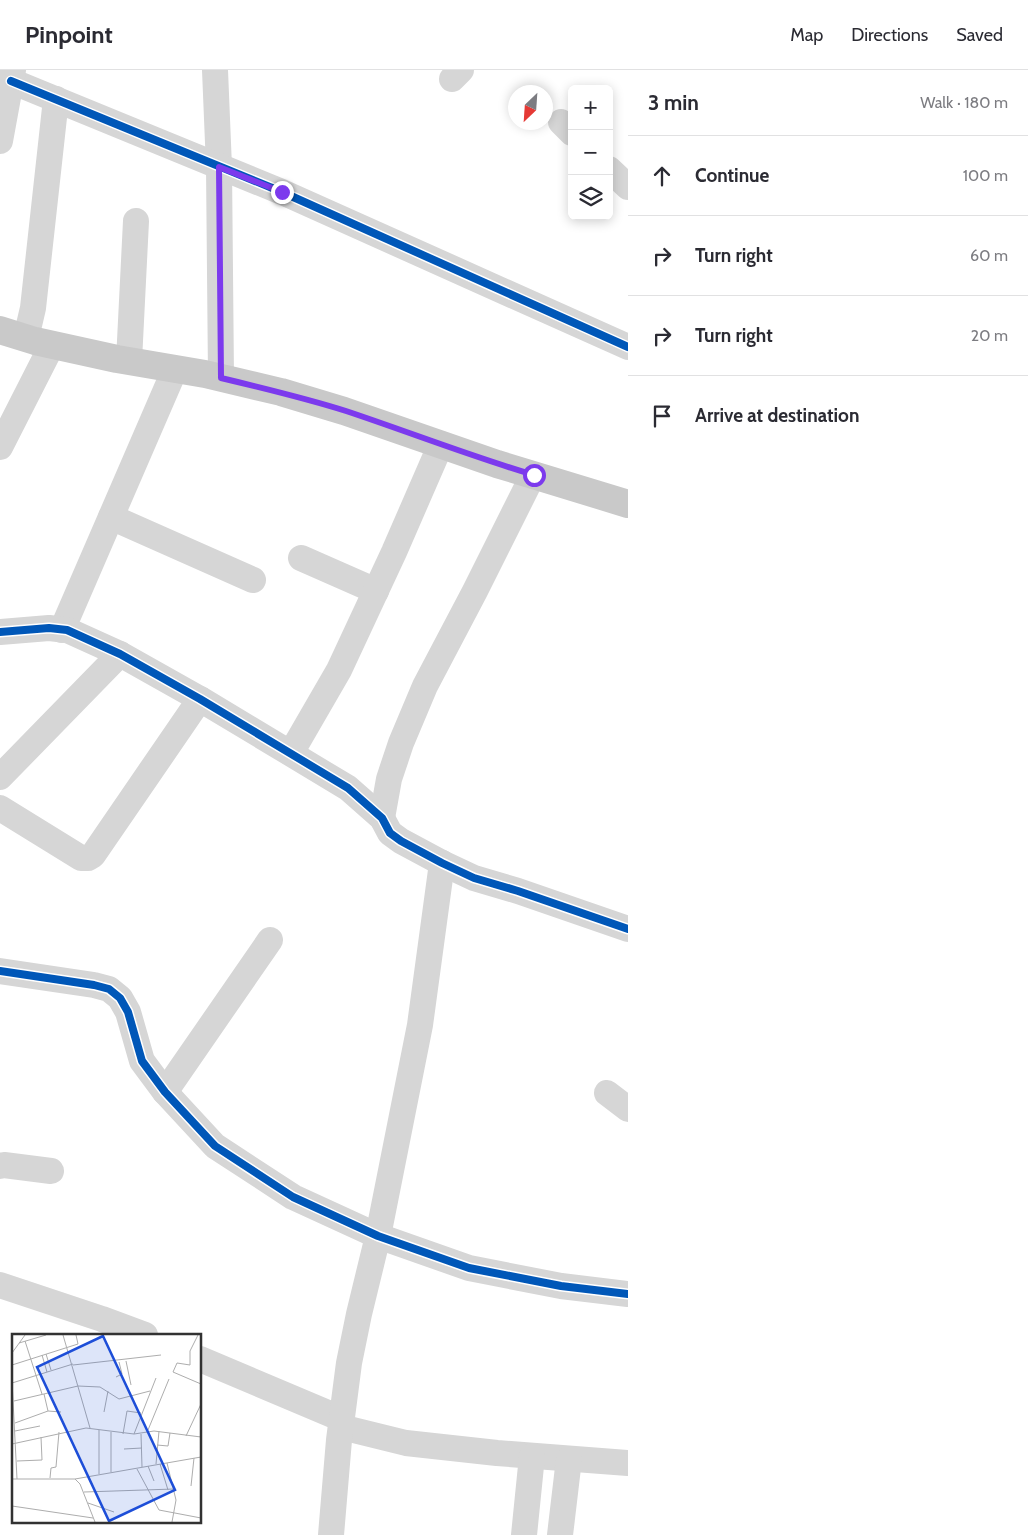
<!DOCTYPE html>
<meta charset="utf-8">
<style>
:root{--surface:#fff;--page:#f2f2f3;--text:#2b2b33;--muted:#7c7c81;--line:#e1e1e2}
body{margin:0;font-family:Cabin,sans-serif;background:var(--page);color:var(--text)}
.controls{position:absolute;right:15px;top:15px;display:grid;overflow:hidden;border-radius:8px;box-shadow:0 2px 12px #0003}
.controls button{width:45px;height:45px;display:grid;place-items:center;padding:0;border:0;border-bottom:1px solid var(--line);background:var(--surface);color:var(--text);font:25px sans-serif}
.compass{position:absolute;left:508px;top:15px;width:45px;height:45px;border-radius:50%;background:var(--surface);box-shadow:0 2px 12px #0003;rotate:205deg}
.stop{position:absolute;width:15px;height:15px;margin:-11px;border:4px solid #7c3aed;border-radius:50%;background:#fff}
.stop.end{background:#7c3aed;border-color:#fff;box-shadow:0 1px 5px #0008}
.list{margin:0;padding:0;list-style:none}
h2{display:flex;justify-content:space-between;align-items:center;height:65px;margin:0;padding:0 20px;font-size:21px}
h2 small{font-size:16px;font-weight:400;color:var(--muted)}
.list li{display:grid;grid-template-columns:32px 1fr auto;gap:15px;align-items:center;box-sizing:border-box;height:80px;padding:0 20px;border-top:1px solid var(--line)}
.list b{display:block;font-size:19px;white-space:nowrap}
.list em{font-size:16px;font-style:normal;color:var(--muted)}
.icon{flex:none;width:28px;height:28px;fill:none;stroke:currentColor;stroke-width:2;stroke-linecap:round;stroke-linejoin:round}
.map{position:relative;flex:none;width:628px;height:1465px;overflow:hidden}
header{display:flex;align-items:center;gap:30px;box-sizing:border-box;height:70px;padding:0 25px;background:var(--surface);border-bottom:1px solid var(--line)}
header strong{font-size:24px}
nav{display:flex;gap:28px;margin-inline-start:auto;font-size:18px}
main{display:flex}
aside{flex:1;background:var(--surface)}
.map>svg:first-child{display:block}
</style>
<header>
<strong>Pinpoint</strong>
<nav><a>Map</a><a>Directions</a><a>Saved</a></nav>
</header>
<main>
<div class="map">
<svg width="628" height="1465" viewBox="0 0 628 1465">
<rect width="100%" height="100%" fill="#fff"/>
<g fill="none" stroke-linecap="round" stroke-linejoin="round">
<g stroke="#d6d6d6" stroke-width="26">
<path d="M215 0 219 97 221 307"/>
<path d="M452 9 461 0"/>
<path d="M11 11 282 122 628 277"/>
<path d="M561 52 572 63"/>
<path d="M0 71 13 0"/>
<path d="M609 99 628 117"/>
<path d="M26 268 33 238 56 29"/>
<path d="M129 291 136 151"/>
<path d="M0 377 52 275"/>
<path d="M111 447 253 510"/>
<path d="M301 488 376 521"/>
<path d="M62 560 175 299"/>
<path d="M0 562 49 558 67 560 120 584 200 629 348 718 382 748 390 763 401 771 442 793 474 808 518 821 628 859"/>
<path d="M291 683 339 600 394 482 441 374"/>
<path d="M0 707 120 584"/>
<path d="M0 738 81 788H88L93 785 200 629"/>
<path d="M382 748 389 709 401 673 425 616 475 521 533 405"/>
<path d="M0 901 94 915 109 919 120 928 128 942 142 991 165 1022 215 1076 293 1127 378 1166 469 1198 561 1216 628 1224"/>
<path d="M165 1022 270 870"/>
<path d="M607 1023 628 1039"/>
<path d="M0 1096 4 1095 51 1101"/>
<path d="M0 1215 102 1249 145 1265"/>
<path d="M200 1289 342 1349"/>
<path d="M341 1357 406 1373 497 1383 628 1393"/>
<path d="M331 1465 339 1370 349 1293 359 1244 378 1166 420 955 442 793"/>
<path d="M524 1465 532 1386"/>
<path d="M560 1465 569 1389"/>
</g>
<path stroke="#c9c9c9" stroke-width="28" d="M0 260 35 271 117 289 205 304 281 322 344 341 497 394 628 434"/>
<g stroke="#fff" stroke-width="11">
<g id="cycleway">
<path d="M11 11 282 122 628 277"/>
<path d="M0 562 49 558 67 560 120 584 200 629 348 718 382 748 390 763 401 771 442 793 474 808 518 821 628 859"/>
<path d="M0 901 94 915 109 919 120 928 128 942 142 991 165 1022 215 1076 293 1127 378 1166 469 1198 561 1216 628 1224"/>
</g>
</g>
<use href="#cycleway" stroke="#0057b8" stroke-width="8"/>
</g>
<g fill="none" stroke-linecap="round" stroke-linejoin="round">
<path stroke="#7c3aed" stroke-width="6" d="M282 122 219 97 221 308C263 318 305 328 346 341 409 362 470 386 534 405"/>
</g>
<g transform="translate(12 1264)">
<rect width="189" height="189" fill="#fff"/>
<path fill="none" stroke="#adadad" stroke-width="1" d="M51 1 78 94M186 1 178 17V31L165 29 161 38 189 50M13 7 30 60M7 9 34 1M0 19 13 1M34 20 39 36M30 21 35 38M114 27 119 51M0 31 66 10 64 1M61 31 149 21M104 43 110 40 107 28M0 47 5 145M0 49 61 30M32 60 36 77M2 67 66 52 88 53 107 65 138 57M92 78 96 57M3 89 36 77 49 78M87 96V140M136 96 157 45M3 97 28 92M111 100 115 77 129 79M122 100 144 44M129 100 130 133M174 102 189 70M0 110 74 94 122 100 142 97 189 103M145 111 156 112 158 99M112 115 130 114M5 127 30 126 29 103M155 129 164 166 160 188M144 130 147 97M148 130 156 156M136 132 142 147M125 135 147 176 189 184M99 138V98M38 144 39 134 44 133 47 98M0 145H63L68 150 83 188M63 145 189 123M179 152 182 124M72 158 162 155M76 169 102 178M0 172 81 184"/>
<path fill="#1d4ed8" fill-opacity="0.15" stroke="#1d4ed8" stroke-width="2.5" d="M91 2 163 156 97 187 25 33Z"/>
<rect width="189" height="189" fill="none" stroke="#323232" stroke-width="2.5"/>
</g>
</svg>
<div class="controls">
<button>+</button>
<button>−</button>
<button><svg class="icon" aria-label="layers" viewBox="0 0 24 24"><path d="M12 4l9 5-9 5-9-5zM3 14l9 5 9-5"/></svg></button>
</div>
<svg class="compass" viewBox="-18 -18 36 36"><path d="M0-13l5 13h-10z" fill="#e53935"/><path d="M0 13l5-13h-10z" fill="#7c7c81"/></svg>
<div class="stop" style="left:534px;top:405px"></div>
<div class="stop end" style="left:282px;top:122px"></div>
</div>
<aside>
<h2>3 min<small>Walk · 180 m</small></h2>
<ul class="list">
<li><svg class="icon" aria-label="ahead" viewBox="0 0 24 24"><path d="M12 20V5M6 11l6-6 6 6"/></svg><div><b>Continue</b></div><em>100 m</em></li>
<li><svg class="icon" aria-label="right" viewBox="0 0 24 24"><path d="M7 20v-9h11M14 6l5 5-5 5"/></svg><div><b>Turn right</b></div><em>60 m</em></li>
<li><svg class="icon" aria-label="right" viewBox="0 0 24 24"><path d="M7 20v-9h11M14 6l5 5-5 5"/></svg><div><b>Turn right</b></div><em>20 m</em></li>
<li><svg class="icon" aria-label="arrive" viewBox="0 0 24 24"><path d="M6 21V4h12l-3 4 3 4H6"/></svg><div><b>Arrive at destination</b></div></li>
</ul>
</aside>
</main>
